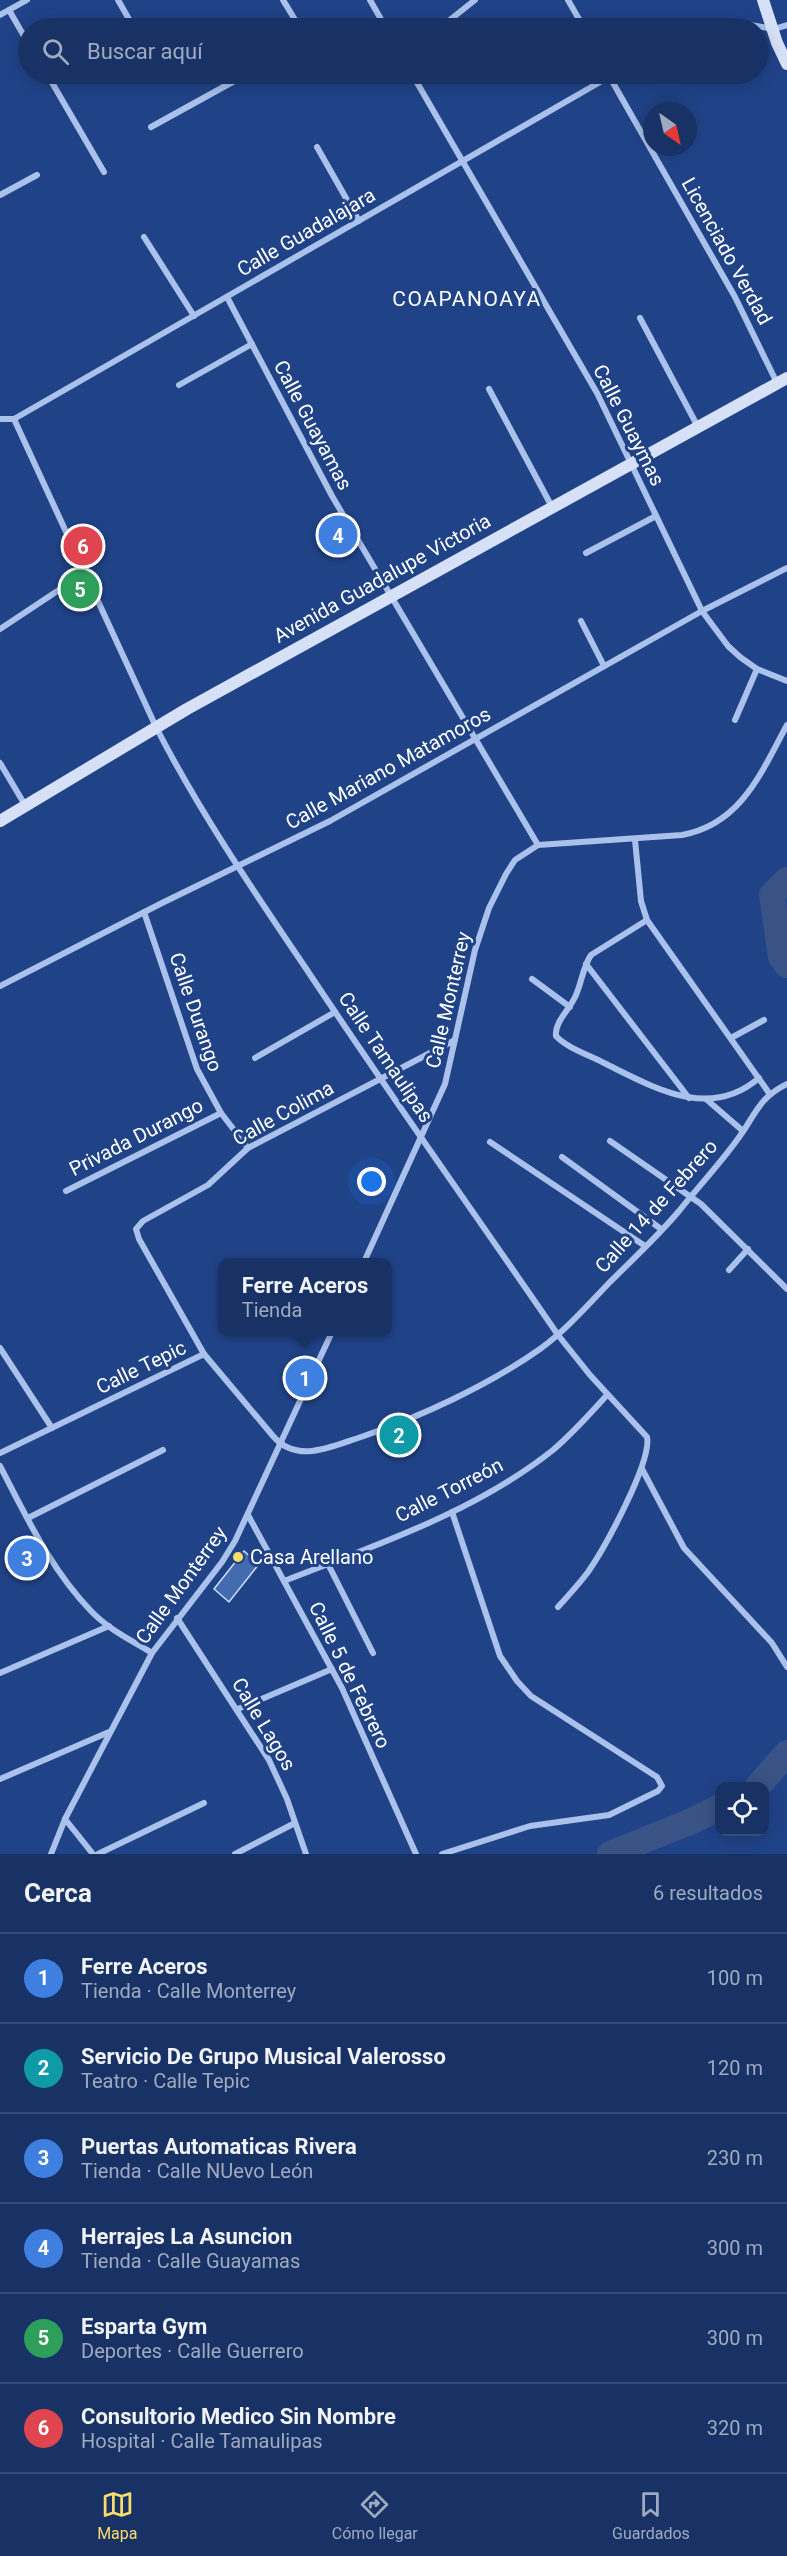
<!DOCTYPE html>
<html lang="es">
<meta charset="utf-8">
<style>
:root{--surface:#183266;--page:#253e6f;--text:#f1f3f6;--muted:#9faabf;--line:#364d7a;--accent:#f8dd6b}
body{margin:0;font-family:Roboto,sans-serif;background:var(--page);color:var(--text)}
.controls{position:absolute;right:18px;bottom:18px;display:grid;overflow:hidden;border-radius:12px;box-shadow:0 3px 15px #0003}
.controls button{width:54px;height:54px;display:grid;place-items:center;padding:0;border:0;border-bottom:2px solid var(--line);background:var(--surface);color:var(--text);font:30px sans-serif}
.compass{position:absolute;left:643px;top:102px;width:54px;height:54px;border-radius:50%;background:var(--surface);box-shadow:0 3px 15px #0003;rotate:146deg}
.you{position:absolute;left:372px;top:1182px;width:21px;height:21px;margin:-15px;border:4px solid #fff;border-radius:50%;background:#1a73e8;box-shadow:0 0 0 9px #1a73e833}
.badge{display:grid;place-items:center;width:39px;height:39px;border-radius:50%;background:var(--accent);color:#fff;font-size:20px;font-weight:700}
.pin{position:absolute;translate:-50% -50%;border:3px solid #fff;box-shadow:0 2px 6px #0006}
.popup{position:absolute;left:218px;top:1258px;width:174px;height:78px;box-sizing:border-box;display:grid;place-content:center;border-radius:12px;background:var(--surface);filter:drop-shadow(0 2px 4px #0005);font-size:20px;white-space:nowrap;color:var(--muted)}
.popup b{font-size:22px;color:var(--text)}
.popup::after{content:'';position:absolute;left:50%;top:100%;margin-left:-12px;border:12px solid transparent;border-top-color:var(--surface)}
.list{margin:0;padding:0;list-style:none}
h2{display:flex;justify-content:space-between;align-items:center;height:78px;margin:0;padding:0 24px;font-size:26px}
h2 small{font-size:20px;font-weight:400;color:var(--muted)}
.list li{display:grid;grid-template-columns:39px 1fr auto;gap:18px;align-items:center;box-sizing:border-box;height:90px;padding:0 24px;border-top:2px solid var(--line)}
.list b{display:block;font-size:22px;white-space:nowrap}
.list p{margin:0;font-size:20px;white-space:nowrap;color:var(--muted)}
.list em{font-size:20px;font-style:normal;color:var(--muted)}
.icon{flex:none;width:33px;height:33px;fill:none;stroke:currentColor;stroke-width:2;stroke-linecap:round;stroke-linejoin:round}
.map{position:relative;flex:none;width:787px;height:1854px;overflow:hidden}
.search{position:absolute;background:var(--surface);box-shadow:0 3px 15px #0003;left:18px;right:18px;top:18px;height:66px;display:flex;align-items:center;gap:15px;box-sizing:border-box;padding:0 21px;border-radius:33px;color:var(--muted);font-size:22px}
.sheet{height:618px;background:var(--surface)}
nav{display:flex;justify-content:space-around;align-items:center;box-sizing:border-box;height:84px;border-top:2px solid var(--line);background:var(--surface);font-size:16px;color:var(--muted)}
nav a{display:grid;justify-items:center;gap:3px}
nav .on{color:var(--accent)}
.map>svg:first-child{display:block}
</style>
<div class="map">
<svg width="787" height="1854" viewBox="0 0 787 1854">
<rect width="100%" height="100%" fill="#204388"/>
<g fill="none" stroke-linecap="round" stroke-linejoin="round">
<g stroke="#395386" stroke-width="26">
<path d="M787 880 772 895 781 957 787 965"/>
<path d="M758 1786 787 1753"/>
<path d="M610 1854 692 1821 720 1807"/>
</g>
</g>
<path fill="#446aaf" stroke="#cfdef8" stroke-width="1.5" d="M244 1551 259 1564 229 1602 214 1589Z"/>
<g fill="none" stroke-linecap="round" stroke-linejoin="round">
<g stroke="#aac1eb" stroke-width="6">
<path d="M118 0 134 28"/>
<path d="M283 0 300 28"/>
<path d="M370 0 386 28"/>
<path d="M568 0 584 28"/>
<path d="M9 10 28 43"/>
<path d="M0 15 27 0"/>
<path d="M446 23 475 0"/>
<path d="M705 28 744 24 774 29 787 25"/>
<path d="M47 74 104 172"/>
<path d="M412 74 597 393 702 611 728 646 740 657 757 669 787 681"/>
<path d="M608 74 735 297 777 383"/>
<path d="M151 127 247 74"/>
<path d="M317 147 359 221"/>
<path d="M0 195 37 175"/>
<path d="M144 237 194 316"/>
<path d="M227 297 332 496 538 845"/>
<path d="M640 318 698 427"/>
<path d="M179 385 252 344"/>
<path d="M489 389 552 507"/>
<path d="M0 419H14"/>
<path d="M14 419 156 727C200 813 255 893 309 973 390 1095 475 1214 558 1335L590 1375 647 1437C652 1462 604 1549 588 1572 579 1584 568 1596 558 1607"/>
<path d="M14 419 614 74"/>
<path d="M586 553 656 516"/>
<path d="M581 621 604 666"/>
<path d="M0 629 86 572"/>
<path d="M735 720 757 669"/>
<path d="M0 763 25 805"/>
<path d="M635 840 641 901 647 920 769 1093"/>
<path d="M144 912 197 1069 221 1113 248 1148"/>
<path d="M647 920 591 955C583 967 582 981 576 995 571 1008 554 1022 556 1036 567 1048 589 1055 604 1063 653 1087 709 1121 759 1078"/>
<path d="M586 964 689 1098"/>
<path d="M532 979 570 1007"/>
<path d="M0 986 162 903 330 821 702 611 787 568"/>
<path d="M731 1038 764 1020"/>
<path d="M455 1040 248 1148 208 1185 143 1221 136 1229 139 1239 204 1354 273 1436C297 1464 330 1447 361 1437 420 1417 489 1385 540 1349 566 1330 587 1306 609 1283 633 1259 658 1236 679 1211 698 1187 719 1165 737 1140 756 1115 757 1099 787 1084"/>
<path d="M255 1058 335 1012"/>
<path d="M706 1099 743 1131"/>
<path d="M610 1141 701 1204 787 1289"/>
<path d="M490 1142 645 1246"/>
<path d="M562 1157 661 1229"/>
<path d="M66 1191 221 1113"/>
<path d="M364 1262 445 1084 475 950 489 908 506 874 515 860 538 845 682 835C741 824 761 773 787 725"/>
<path d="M729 1270 748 1249"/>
<path d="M0 1348 52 1428"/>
<path d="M0 1453 204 1354"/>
<path d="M0 1466C26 1516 51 1570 91 1611 108 1629 131 1640 152 1653"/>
<path d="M642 1469 684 1548 772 1643 787 1667"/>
<path d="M248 1515 342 1688 416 1854"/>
<path d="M28 1518 163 1450"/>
<path d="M328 1564 373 1653"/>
<path d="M284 1581C376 1545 475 1512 553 1450 573 1433 590 1414 607 1395"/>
<path d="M177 1618 269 1760 287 1799 306 1854"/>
<path d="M0 1673 109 1626"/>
<path d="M238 1709 332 1669"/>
<path d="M0 1779 109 1732"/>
<path d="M65 1819 93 1854"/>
<path d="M51 1854 65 1819 152 1653 222 1562 235 1541 332 1332"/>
<path d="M98 1854 204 1803"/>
<path d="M235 1854 295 1823"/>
<path d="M442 1854 530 1826 609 1815 658 1791 662 1786 657 1777 531 1696 517 1681 500 1656 452 1512"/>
</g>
<g stroke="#d6e1f8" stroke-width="12">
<path d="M763 0 777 43 787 64"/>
<path d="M0 821 187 709 787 378"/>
</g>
</g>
<circle fill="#f8dd6b" stroke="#204388" stroke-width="2" cx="238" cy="1557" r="6"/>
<g text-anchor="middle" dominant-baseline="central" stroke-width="6" stroke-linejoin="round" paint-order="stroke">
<g font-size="20" fill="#fff" stroke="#204388">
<text transform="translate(306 232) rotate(-30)">Calle Guadalajara</text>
<text transform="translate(727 251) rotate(61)">Licenciado Verdad</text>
<text transform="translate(313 425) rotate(62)">Calle Guayamas</text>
<text transform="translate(629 425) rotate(63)">Calle Guaymas</text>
<text transform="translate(382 578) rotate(-29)">Avenida Guadalupe Victoria</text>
<text transform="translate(388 768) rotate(-29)">Calle Mariano Matamoros</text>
<text transform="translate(448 1000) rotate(-77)">Calle Monterrey</text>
<text transform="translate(196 1012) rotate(71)">Calle Durango</text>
<text transform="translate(386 1057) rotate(56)">Calle Tamaulipas</text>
<text transform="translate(283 1113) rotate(-29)">Calle Colima</text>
<text transform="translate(136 1137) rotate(-27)">Privada Durango</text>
<text transform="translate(656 1206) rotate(-48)">Calle 14 de Febrero</text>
<text transform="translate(141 1367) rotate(-26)">Calle Tepic</text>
<text transform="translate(449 1490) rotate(-27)">Calle Torreón</text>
<text transform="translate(181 1585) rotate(-54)">Calle Monterrey</text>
<text transform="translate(350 1675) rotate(64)">Calle 5 de Febrero</text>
<text transform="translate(264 1724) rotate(59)">Calle Lagos</text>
</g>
<g font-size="20" fill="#fff" stroke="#204388" text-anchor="start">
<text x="250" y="1557">Casa Arellano</text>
</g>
<g font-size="21" letter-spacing="1.5" fill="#fff" stroke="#204388">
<text x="467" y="299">COAPANOAYA</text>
</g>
</g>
</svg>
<div class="controls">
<button><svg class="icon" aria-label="locate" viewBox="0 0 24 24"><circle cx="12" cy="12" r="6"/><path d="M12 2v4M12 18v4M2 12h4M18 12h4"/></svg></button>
</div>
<svg class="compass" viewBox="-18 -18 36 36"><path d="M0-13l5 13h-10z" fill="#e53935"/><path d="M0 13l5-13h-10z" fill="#9faabf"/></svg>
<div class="you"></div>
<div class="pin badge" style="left:305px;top:1378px;background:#3f7fe0">1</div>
<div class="popup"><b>Ferre Aceros</b>Tienda</div>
<div class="pin badge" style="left:399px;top:1435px;background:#0f9aa8">2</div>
<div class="pin badge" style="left:27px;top:1558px;background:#3f7fe0">3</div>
<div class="pin badge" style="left:338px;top:535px;background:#3f7fe0">4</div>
<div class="pin badge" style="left:80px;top:589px;background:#2e9e5b">5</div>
<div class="pin badge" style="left:83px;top:546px;background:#e0444e">6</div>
<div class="search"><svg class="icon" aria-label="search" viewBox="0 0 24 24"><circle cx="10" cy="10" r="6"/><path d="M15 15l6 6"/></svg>Buscar aquí</div>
</div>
<section class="sheet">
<h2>Cerca<small>6 resultados</small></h2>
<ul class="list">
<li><span class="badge" style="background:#3f7fe0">1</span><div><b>Ferre Aceros</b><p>Tienda · Calle Monterrey</p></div><em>100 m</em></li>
<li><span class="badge" style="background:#0f9aa8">2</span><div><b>Servicio De Grupo Musical Valerosso</b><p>Teatro · Calle Tepic</p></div><em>120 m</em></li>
<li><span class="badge" style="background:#3f7fe0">3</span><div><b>Puertas Automaticas Rivera</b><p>Tienda · Calle NUevo León</p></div><em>230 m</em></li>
<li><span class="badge" style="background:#3f7fe0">4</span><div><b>Herrajes La Asuncion</b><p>Tienda · Calle Guayamas</p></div><em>300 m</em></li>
<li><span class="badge" style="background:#2e9e5b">5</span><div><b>Esparta Gym</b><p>Deportes · Calle Guerrero</p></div><em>300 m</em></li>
<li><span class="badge" style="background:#e0444e">6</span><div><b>Consultorio Medico Sin Nombre</b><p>Hospital · Calle Tamaulipas</p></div><em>320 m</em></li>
</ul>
</section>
<nav>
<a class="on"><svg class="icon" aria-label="map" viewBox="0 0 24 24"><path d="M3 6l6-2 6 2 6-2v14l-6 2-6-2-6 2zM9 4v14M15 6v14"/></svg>Mapa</a>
<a><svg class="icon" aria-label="directions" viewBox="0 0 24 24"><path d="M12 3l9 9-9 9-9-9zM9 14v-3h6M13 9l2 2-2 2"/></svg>Cómo llegar</a>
<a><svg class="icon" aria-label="saved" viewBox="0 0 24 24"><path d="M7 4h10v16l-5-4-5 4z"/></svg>Guardados</a>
</nav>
